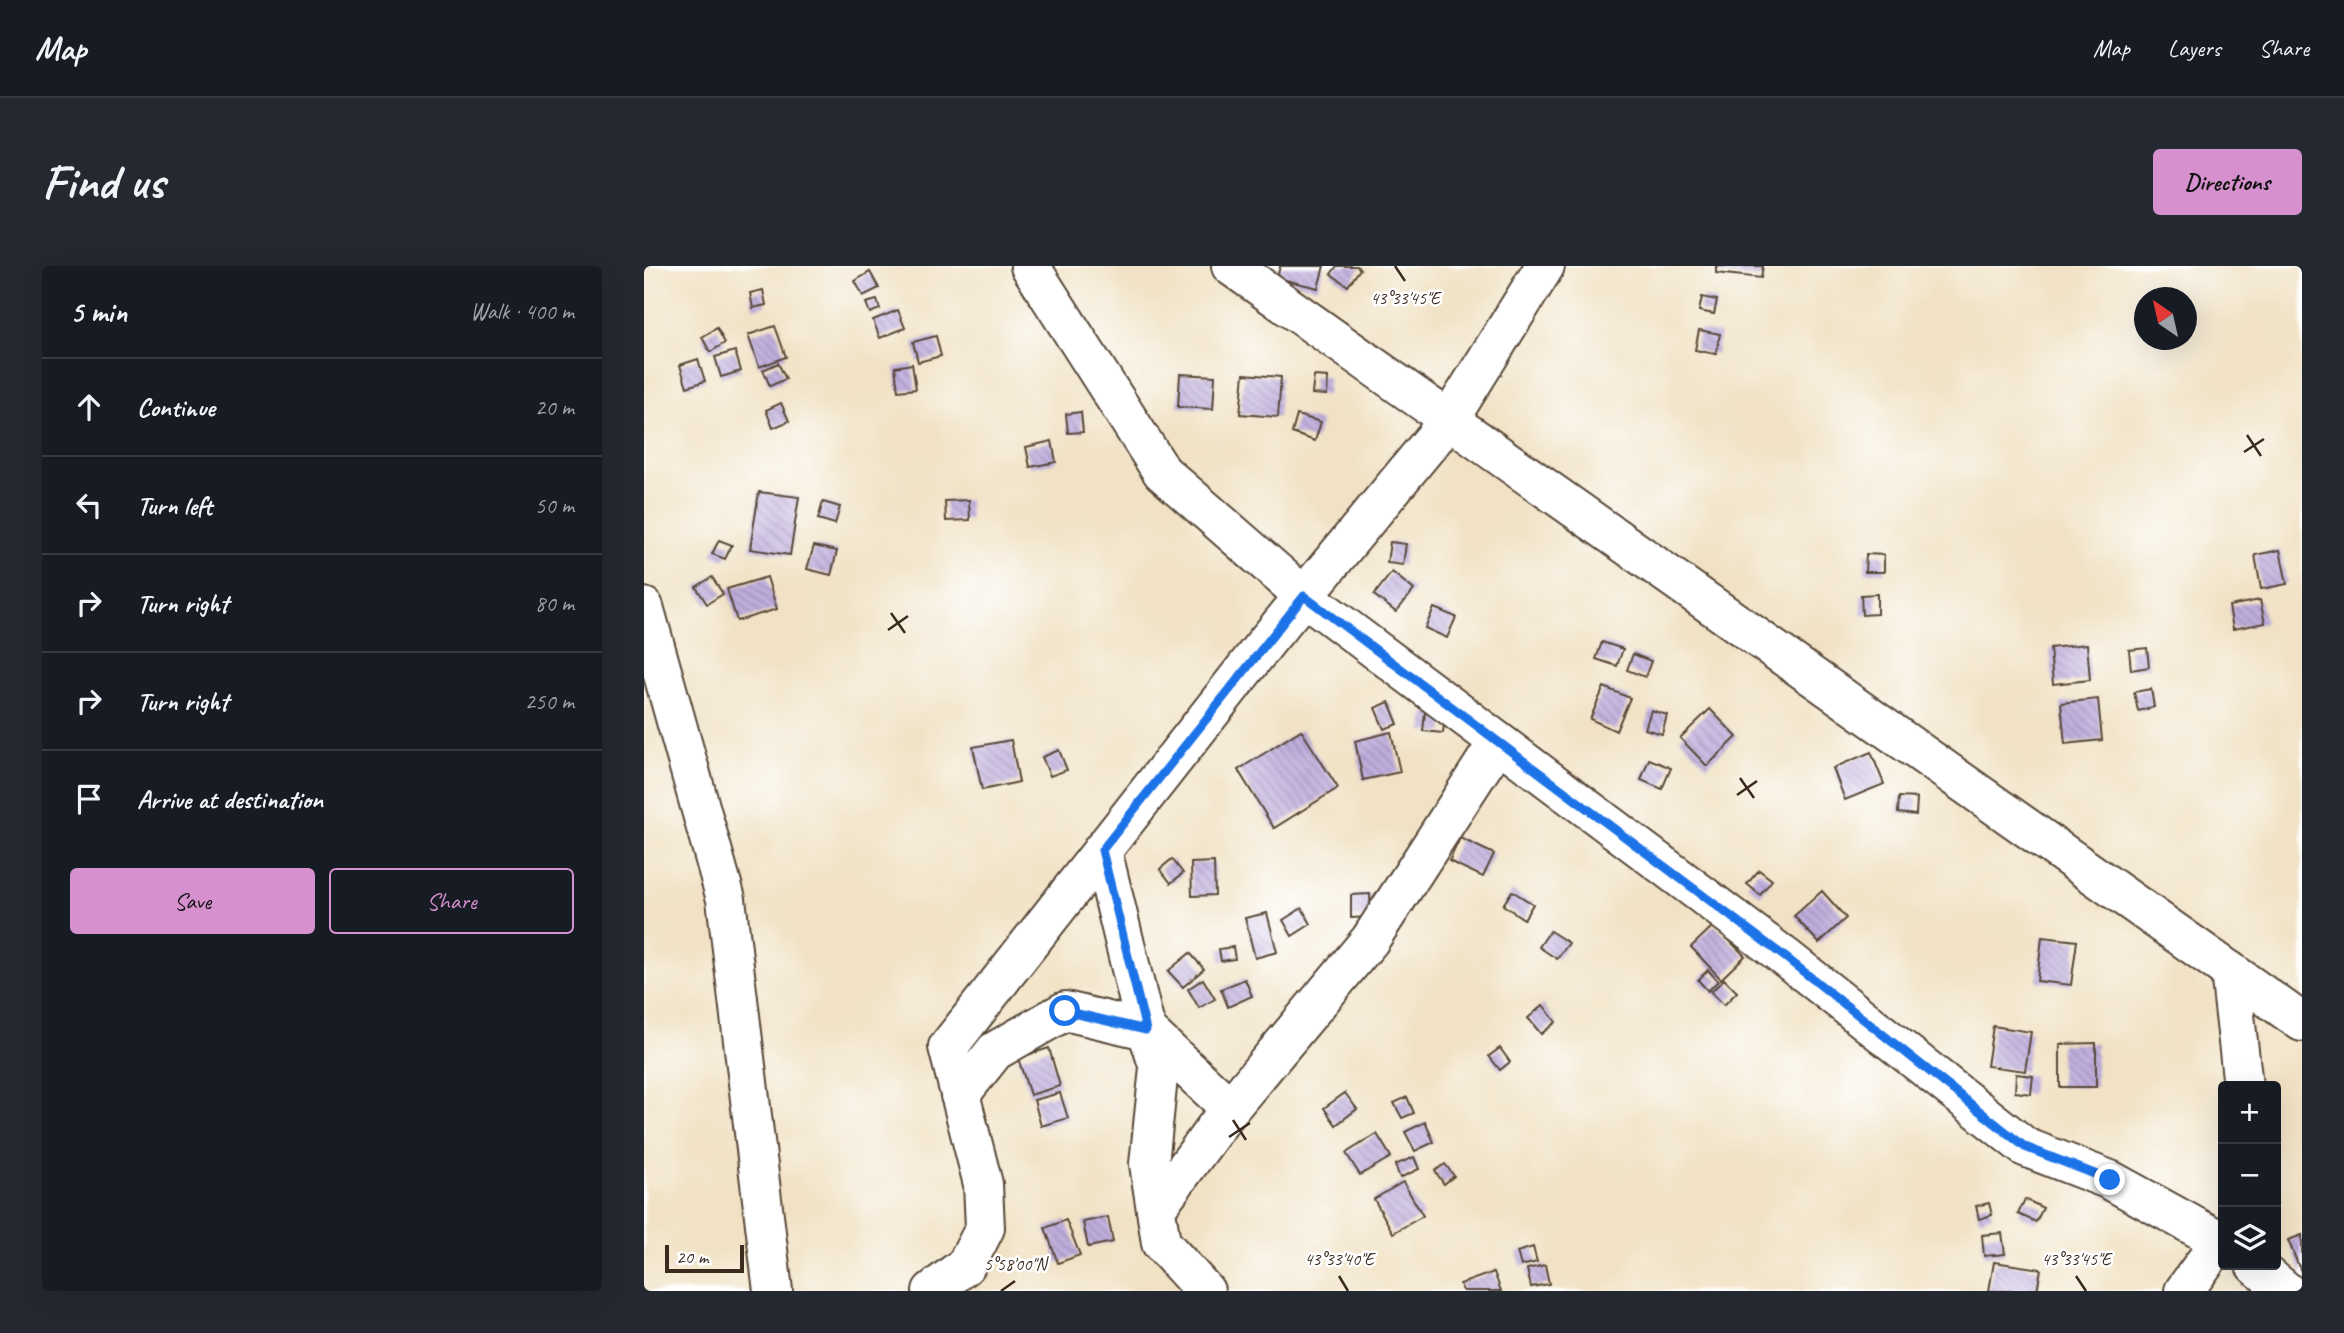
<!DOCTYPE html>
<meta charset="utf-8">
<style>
:root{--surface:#171b24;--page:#242831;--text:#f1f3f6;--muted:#9ea1a6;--line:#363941;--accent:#d690ce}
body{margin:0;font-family:Caveat,sans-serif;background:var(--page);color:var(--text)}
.controls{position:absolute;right:21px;bottom:21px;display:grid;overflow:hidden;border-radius:7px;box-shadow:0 7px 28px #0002}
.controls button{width:63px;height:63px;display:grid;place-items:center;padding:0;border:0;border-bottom:2px solid var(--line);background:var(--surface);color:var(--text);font:35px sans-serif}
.compass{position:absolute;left:1490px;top:21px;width:63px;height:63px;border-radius:50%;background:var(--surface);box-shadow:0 7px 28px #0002;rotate:326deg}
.scale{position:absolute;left:21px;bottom:18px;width:79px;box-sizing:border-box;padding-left:7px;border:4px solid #3b2a1e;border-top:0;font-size:19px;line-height:24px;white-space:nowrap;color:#3b2a1e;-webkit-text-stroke:5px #fff;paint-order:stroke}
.stop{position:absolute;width:21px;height:21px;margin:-16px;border:5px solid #1a73e8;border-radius:50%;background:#fff}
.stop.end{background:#1a73e8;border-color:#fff;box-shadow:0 2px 7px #0008}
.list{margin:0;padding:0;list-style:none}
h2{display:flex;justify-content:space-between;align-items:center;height:91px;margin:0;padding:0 28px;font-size:30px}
h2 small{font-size:23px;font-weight:400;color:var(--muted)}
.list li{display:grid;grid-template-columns:46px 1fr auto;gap:21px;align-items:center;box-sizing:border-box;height:98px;padding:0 28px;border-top:2px solid var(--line)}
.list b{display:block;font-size:26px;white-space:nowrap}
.list em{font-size:23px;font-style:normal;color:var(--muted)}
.actions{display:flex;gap:14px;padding:21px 28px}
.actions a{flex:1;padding:16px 0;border:2px solid var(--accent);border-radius:7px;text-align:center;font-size:24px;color:var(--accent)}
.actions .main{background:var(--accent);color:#111}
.icon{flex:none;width:38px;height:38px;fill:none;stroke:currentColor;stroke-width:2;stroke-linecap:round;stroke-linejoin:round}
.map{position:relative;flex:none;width:1658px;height:1025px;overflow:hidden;border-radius:7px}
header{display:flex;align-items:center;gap:42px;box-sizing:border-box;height:98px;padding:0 35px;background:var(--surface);border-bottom:2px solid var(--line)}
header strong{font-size:33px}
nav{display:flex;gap:38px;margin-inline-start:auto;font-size:24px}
.intro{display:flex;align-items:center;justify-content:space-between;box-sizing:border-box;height:168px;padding:0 42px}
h1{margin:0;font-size:49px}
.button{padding:18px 32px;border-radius:7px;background:var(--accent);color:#111;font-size:24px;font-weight:700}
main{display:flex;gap:42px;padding:0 42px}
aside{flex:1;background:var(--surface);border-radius:7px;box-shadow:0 7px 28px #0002}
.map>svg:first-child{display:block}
</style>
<header>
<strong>Map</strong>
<nav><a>Map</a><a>Layers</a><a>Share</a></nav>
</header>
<div class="intro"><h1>Find us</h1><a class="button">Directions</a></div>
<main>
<aside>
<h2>5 min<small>Walk · 400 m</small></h2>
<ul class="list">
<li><svg class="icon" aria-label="ahead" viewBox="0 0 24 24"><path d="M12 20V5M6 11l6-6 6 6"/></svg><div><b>Continue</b></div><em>20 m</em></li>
<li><svg class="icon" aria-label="left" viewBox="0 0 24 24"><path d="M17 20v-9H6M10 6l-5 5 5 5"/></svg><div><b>Turn left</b></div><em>50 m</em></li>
<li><svg class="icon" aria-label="right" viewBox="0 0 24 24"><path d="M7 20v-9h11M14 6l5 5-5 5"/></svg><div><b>Turn right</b></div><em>80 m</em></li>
<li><svg class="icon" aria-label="right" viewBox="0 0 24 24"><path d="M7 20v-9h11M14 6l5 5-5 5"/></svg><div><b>Turn right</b></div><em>250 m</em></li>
<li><svg class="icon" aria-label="arrive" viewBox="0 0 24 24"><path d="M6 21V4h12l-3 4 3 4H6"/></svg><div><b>Arrive at destination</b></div></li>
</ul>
<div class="actions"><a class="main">Save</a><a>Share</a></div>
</aside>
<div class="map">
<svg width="1658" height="1025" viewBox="0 0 1658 1025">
<defs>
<pattern id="building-back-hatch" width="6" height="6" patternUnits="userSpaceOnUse" patternTransform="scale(1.75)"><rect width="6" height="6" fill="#bfaddd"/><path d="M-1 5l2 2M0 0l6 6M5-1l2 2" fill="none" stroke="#9c8db3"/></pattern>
</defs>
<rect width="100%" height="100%" fill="#fff"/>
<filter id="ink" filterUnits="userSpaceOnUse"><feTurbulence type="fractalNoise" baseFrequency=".0143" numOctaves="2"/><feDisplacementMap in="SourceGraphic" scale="14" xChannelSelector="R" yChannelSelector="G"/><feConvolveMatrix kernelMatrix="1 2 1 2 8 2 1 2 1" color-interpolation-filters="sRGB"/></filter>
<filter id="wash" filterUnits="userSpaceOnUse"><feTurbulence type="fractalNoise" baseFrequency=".00686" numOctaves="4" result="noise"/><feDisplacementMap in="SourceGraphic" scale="28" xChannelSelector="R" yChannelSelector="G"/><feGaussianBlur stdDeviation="1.57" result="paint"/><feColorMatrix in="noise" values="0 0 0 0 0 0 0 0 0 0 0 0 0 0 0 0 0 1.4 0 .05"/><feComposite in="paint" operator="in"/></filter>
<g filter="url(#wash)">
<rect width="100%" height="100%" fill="#f1e2c5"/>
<g id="blocks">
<g fill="url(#building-back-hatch)">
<path d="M636 0H680L674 22 633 12Z"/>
<path d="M693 0H713L716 3 704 20 687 8Z"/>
<path d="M1072 0H1119L1117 12 1072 7Z"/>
<path d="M226 6 235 22 219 30 211 15Z"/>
<path d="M119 24 122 39 109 42 106 27Z"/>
<path d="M1058 31 1073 34 1070 48 1055 45Z"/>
<path d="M233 34 236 43 226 47 222 37Z"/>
<path d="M254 44 261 62 236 72 229 54Z"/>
<path d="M131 60 142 91 115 101 104 69Z"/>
<path d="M73 62 81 77 66 86 58 71Z"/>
<path d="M1055 64 1076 68 1072 88 1051 84Z"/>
<path d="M292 70 297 90 274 96 269 76Z"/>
<path d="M91 85 97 105 77 111 71 91Z"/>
<path d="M54 93 61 115 43 121 36 99Z"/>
<path d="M134 97 142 113 126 120 119 104Z"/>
<path d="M268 98 272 123 254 125 251 101Z"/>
<path d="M536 108 571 110 569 143 534 141Z"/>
<path d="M600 108 637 111 634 151 596 148Z"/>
<path d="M670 110 684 111 683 129 668 128Z"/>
<path d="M137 137 145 155 129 162 122 144Z"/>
<path d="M437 146 439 166 424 167 422 148Z"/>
<path d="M653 149 677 156 671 175 648 167Z"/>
<path d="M408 175 412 196 386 201 382 181Z"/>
<path d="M115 226 155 231 146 289 106 283Z"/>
<path d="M325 234 326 254 302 255 301 235Z"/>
<path d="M179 236 196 241 191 258 174 253Z"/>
<path d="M75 274 88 279 81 293 68 288Z"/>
<path d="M746 276 762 278 759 299 743 297Z"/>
<path d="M170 280 193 285 187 309 163 303Z"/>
<path d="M1636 284 1643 318 1617 323 1611 289Z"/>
<path d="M1222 288 1240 289V306H1221Z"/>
<path d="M748 306 770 324 752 346 730 329Z"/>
<path d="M68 311 79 328 63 338 52 321Z"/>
<path d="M123 311 133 343 93 355 83 323Z"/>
<path d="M1233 328V348L1218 349 1217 329Z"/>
<path d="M1616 334 1621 357 1589 363 1585 340Z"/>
<path d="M790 342 812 351 803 372 781 362Z"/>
<path d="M958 376 979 383 973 400 952 393Z"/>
<path d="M1443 378 1446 414 1409 418 1406 382Z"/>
<path d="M1503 382 1505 401 1487 404 1485 384Z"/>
<path d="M989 388 1007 395 1001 411 983 404Z"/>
<path d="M960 421 986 432 972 465 946 453Z"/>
<path d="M1507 423 1510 441 1494 445 1490 426Z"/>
<path d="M1454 433 1458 474 1421 478 1417 437Z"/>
<path d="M745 436 754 458 740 463 731 442Z"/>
<path d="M1066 443 1093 471 1063 500 1036 472Z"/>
<path d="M1007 444 1023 449 1018 468 1001 463Z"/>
<path d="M781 446 801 448 799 467 779 465Z"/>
<path d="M657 464 694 522 630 562 594 504Z"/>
<path d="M747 466 756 506 719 514 711 475Z"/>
<path d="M367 474 375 516 338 524 329 481Z"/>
<path d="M415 484 423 504 406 510 398 491Z"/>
<path d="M1227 486 1240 518 1201 534 1189 502Z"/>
<path d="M1005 493 1027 502 1018 523 997 514Z"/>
<path d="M1255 531 1273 532 1272 549 1254 547Z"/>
<path d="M816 572 850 588 839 611 805 595Z"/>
<path d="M528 593 539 607 527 617 516 603Z"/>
<path d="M570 596 571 629 548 630 547 597Z"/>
<path d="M1115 604 1128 614 1116 629 1103 618Z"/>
<path d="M868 625 889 638 880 653 859 639Z"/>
<path d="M1178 625 1202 652 1175 677 1150 650Z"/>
<path d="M726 628 727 651 707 652V629Z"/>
<path d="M658 642 667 658 648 670 639 654Z"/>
<path d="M623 647 633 686 611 692 601 652Z"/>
<path d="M1070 659 1101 690 1077 713 1047 681Z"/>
<path d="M906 665 925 677 913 693 895 681Z"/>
<path d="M1398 671 1433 675 1427 719 1393 715Z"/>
<path d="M589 681 591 693 577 695 575 683Z"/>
<path d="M546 687 560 703 539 721 524 705Z"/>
<path d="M1064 704 1074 715 1064 725 1054 714Z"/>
<path d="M559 713 571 733 555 742 544 723Z"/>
<path d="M601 713 608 730 584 741 577 723Z"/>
<path d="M1080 713 1093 726 1080 739 1067 726Z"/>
<path d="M899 739 912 756 897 768 884 752Z"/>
<path d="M1349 760 1387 766 1381 805 1343 800Z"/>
<path d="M1452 777V821H1416V778Z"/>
<path d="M405 782 416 820 386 829 374 792Z"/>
<path d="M856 782 866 796 856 804 845 790Z"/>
<path d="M1372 808 1389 810 1387 828 1371 826Z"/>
<path d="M416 827 424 852 397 860 390 834Z"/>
<path d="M701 827 713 843 692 859 680 842Z"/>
<path d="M763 831 770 847 758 852 750 837Z"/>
<path d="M781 856 790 876 771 885 761 866Z"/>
<path d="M733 868 747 891 716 909 702 887Z"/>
<path d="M770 891 775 903 756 912 751 899Z"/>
<path d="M801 898 810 910 800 918 791 905Z"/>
<path d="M759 916 779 950 749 967 730 933Z"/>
<path d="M1381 933 1399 942 1392 956 1374 948Z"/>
<path d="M1345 937 1348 949 1335 953 1332 940Z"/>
<path d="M464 951 469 976 444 981 439 956Z"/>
<path d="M422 954 436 989 414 997 401 962Z"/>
<path d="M1358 967 1361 988 1340 990 1338 969Z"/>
<path d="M1658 969V1008L1644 974Z"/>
<path d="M889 981 893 996 877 1000 873 986Z"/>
<path d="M1350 996 1397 1003 1393 1025H1345Z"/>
<path d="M901 999 905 1018 887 1021 883 1003Z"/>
<path d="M850 1006 857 1025H819L816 1018Z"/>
</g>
</g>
</g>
<g filter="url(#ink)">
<use href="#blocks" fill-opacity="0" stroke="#564637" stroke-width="2"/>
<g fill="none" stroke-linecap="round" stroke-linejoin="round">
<g stroke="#564637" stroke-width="42">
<g id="minor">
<path d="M386 0 518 206 660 330 1141 691 1381 881 1466 914 1579 976"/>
<path d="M587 0 1658 756"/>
<path d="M0 341 82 633 129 1025"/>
<path d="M458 584 499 752 515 802 505 898 517 977 561 1025"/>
<path d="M1586 705 1599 820"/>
<path d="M316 829 351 785 421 745 502 764 586 842"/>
<path d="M512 942 586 842 726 674 854 476"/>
<path d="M1611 999 1642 1025"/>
<path d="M288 1025 322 999 341 962 339 918 304 781 622 376 805 154 901 0"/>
<path d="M1540 1025 1579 971"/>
</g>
</g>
<use href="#minor" stroke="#fff" stroke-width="38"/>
</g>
</g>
<g fill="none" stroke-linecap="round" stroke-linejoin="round" filter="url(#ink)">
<path stroke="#1a73e8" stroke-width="9" d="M421 745 502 764 458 584 660 330 1141 691 1381 881 1466 914"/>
</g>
<path fill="none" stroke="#3b2a1e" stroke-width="2.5" d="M751 0 761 15M1603 169 1617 190M1600 186 1620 173M247 347 261 367M244 364 264 350M1096 512 1110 532M1093 529 1113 515M589 854 602 874M585 871 606 857M695 1010 704 1025M1432 1010 1442 1025M357 1025 371 1015"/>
<g font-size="18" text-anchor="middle" fill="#3b2a1e" stroke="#fff" stroke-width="5" stroke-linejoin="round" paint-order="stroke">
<text x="761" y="38">43°33'45"E</text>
<text x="695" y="999">43°33'40"E</text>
<text x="1432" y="999">43°33'45"E</text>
<text x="371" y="1004">5°58'00"N</text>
</g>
</svg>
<div class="controls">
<button>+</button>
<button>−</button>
<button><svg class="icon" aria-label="layers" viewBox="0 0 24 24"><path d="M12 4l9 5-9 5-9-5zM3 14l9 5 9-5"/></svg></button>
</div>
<svg class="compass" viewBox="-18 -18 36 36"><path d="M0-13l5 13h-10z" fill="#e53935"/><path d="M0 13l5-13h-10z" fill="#9ea1a6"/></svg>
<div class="scale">20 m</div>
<div class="stop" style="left:421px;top:745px"></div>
<div class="stop end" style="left:1466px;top:914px"></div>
</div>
</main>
